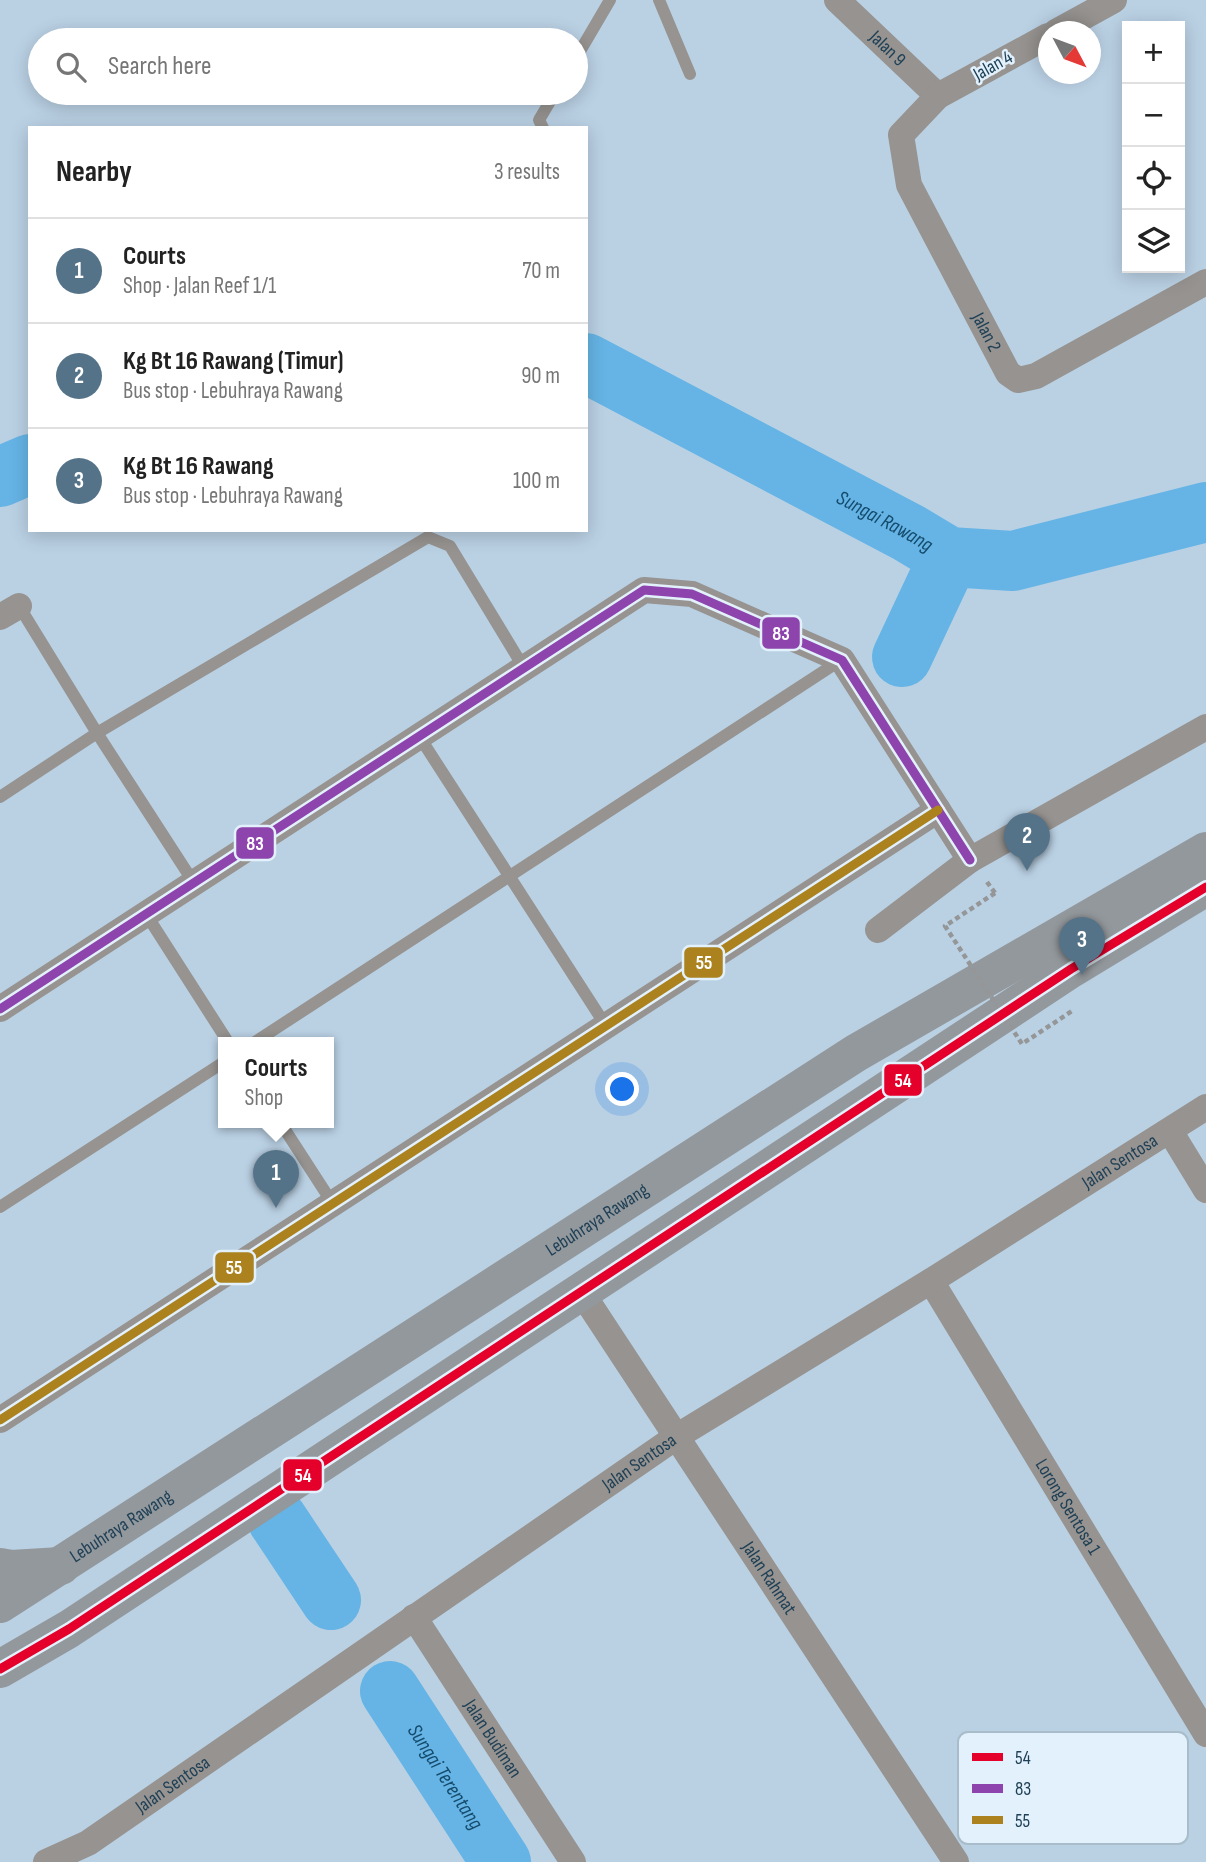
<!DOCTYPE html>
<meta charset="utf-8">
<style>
:root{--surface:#fff;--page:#f2f2f2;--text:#222;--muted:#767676;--line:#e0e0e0;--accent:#557388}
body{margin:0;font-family:"Sofia Sans Condensed",sans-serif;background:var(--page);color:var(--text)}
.controls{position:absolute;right:21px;top:21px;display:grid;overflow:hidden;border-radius:0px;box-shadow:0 4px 18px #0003}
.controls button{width:63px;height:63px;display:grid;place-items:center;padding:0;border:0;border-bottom:2px solid var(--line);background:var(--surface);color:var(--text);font:35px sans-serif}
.compass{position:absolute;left:1038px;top:21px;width:63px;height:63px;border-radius:50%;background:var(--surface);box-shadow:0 4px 18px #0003;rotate:131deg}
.you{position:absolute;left:623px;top:1090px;width:24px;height:24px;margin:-18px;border:5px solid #fff;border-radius:50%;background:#1a73e8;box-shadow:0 0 0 10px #1a73e833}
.badge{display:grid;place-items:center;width:46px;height:46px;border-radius:50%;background:var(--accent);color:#fff;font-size:23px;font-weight:700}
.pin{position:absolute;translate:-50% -58px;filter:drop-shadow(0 2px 4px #0008)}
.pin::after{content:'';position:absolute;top:37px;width:24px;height:21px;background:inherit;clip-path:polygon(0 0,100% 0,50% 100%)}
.popup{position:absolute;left:218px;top:1037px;width:116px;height:91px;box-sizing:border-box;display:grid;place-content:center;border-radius:0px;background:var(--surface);filter:drop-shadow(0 2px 5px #0005);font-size:23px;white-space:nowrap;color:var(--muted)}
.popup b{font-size:26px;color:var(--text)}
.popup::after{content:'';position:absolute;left:50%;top:100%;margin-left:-14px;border:14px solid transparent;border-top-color:var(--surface)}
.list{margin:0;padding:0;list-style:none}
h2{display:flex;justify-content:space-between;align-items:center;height:91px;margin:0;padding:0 28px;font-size:30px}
h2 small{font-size:23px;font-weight:400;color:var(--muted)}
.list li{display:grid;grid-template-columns:46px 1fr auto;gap:21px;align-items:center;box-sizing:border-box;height:105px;padding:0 28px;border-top:2px solid var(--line)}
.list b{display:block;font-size:26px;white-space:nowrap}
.list p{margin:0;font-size:23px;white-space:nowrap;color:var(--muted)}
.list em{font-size:23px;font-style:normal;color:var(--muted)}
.icon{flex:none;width:38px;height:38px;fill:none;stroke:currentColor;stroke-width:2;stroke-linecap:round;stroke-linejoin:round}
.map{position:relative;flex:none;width:1206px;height:1862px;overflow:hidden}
.search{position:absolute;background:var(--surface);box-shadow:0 4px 18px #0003;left:28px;top:28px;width:560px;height:77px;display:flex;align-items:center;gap:18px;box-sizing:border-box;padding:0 24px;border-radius:38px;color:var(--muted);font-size:26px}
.panel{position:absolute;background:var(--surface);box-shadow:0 4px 18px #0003;left:28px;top:126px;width:560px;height:406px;border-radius:0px}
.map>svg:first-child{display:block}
</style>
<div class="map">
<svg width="1206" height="1862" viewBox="0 0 1206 1862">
<rect width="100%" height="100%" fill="#bad1e4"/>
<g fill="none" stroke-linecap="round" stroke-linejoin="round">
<g stroke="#65b4e5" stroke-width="60">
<path id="s1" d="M586 363 909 533 949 557 1013 561 1206 512"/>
<path d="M0 477 30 464"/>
<path d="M902 657 949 557"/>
<path d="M277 1519 331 1600"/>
<path id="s2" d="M390 1691 501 1862"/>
</g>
<path stroke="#959697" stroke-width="4.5" stroke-dasharray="5 3.5" stroke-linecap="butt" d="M987 882 995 893"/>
<g stroke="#969390" stroke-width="12">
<path d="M659 0 690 74"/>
<path d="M576 58 610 0"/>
<path d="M543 128 539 120 555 93"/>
<path d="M19 606 97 733 428 537 450 546 524 668"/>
<path d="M419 736 606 1026"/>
<path d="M0 797 97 733 194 883"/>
<path d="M146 914 228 1042"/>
<path d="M255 1042 841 660"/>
<path d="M280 1122 333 1204"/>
<path d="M0 1207 224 1062"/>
</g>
<g stroke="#969390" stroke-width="26">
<path id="s3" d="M837 0 938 96"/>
<path d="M1056 32 1114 0"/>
<path id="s4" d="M1048 36 938 96 901 135 909 185 1008 373 1018 380 1036 376 1206 282"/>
<path d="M0 617 19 606"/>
<path d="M878 930 970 860 1206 727"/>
<path d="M0 1009 644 590 692 594 842 660 970 860"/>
<path d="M1170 1131 1206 1190"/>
<path id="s5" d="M931 1281 1206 1734"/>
<path id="s6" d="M582 1293 956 1862"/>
<path d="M0 1420 938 810"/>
<path id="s7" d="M414 1617 573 1862"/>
<path id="s8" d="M46 1862 88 1843 676 1437 931 1281 1206 1107"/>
</g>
<g stroke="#93989c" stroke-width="38">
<path d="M0 1567 11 1569 61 1566"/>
<path id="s9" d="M0 1604 856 1053 1206 851"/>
<path d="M0 1669 69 1629 1071 969 1206 887"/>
</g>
<path stroke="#959697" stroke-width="4.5" stroke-dasharray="5 3.5" stroke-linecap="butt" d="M995 893 945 926 1022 1044 1072 1011"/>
<g stroke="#e2f1fc" stroke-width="14">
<path id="bus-1" d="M0 1669 69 1629 1071 969 1206 887"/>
</g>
<g stroke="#e2f1fc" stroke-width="14">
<path id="bus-2" d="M0 1009 644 590 692 594 842 660 970 860"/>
</g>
<g stroke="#e2f1fc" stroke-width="14">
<path id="bus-3" d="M0 1420 938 810"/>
</g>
<use href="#bus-1" stroke="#e4002b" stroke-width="9"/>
<use href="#bus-2" stroke="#8e44ad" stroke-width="9"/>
<use href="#bus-3" stroke="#ab821e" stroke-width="9"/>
</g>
<g text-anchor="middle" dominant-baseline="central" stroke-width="5" stroke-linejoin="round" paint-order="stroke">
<g font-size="19" fill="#1f4056" stroke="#e2f1fc">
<text stroke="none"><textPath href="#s3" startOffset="70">Jalan 9</textPath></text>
<text transform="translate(993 66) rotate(-29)">Jalan 4</text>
<text stroke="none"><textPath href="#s4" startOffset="396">Jalan 2</textPath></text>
<text stroke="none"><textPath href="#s8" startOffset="1283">Jalan Sentosa</textPath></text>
<text stroke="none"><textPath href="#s9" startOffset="710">Lebuhraya Rawang</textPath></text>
<text stroke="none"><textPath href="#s8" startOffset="716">Jalan Sentosa</textPath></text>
<text stroke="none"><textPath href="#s5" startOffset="264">Lorong Sentosa 1</textPath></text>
<text stroke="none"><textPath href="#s9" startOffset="144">Lebuhraya Rawang</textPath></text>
<text stroke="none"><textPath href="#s6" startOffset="341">Jalan Rahmat</textPath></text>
<text stroke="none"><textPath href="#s7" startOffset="145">Jalan Budiman</textPath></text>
<text stroke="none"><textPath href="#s8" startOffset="149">Jalan Sentosa</textPath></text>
</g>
<g font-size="21" font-style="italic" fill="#154b6c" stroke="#e2f1fc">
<text stroke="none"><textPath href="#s1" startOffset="338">Sungai Rawang</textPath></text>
<text stroke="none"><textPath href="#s2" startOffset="102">Sungai Terentang</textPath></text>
</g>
</g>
<rect x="958" y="1732" width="230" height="112" rx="10" fill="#e2f1fc" stroke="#a8bcca" stroke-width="2"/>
<rect x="972" y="1753" width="31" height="8" fill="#e4002b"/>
<rect x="972" y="1784" width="31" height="9" fill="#8e44ad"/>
<rect x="972" y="1816" width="31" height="8" fill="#ab821e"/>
<g font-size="19" fill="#1f4056">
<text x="1015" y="1764">54</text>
<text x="1015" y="1795">83</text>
<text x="1015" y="1827">55</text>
</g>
<g stroke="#e2f1fc" stroke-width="2.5">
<rect x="761" y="616" width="40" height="34" rx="7" fill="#8e44ad"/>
<rect x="235" y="826" width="40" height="34" rx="7" fill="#8e44ad"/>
<rect x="683" y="946" width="41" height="33" rx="7" fill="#ab821e"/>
<rect x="883" y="1063" width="40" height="34" rx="7" fill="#e4002b"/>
<rect x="214" y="1251" width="41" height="33" rx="7" fill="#ab821e"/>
<rect x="282" y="1458" width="41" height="34" rx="7" fill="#e4002b"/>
</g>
<g font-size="19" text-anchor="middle" font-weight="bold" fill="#fff">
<text x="781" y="640">83</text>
<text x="255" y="850">83</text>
<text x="704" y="969">55</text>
<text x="903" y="1087">54</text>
<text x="234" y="1274">55</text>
<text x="303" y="1482">54</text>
</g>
</svg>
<div class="controls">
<button>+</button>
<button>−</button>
<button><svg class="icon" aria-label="locate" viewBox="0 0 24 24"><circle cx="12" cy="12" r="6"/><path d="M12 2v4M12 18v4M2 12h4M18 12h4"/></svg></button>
<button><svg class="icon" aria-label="layers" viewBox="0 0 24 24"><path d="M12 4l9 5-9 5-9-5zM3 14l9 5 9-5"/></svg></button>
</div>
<svg class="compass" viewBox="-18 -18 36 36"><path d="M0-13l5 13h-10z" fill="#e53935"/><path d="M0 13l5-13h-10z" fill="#767676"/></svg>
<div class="you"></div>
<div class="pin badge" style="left:276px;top:1208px">1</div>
<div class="popup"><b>Courts</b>Shop</div>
<div class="pin badge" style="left:1027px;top:871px">2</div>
<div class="pin badge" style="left:1082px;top:975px">3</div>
<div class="search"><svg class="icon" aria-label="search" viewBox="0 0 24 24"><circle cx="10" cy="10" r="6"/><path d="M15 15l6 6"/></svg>Search here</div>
<section class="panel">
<h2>Nearby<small>3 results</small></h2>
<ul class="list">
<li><span class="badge">1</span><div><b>Courts</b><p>Shop · Jalan Reef 1/1</p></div><em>70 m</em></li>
<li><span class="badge">2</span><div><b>Kg Bt 16 Rawang (Timur)</b><p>Bus stop · Lebuhraya Rawang</p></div><em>90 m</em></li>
<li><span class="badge">3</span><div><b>Kg Bt 16 Rawang</b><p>Bus stop · Lebuhraya Rawang</p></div><em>100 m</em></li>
</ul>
</section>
</div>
